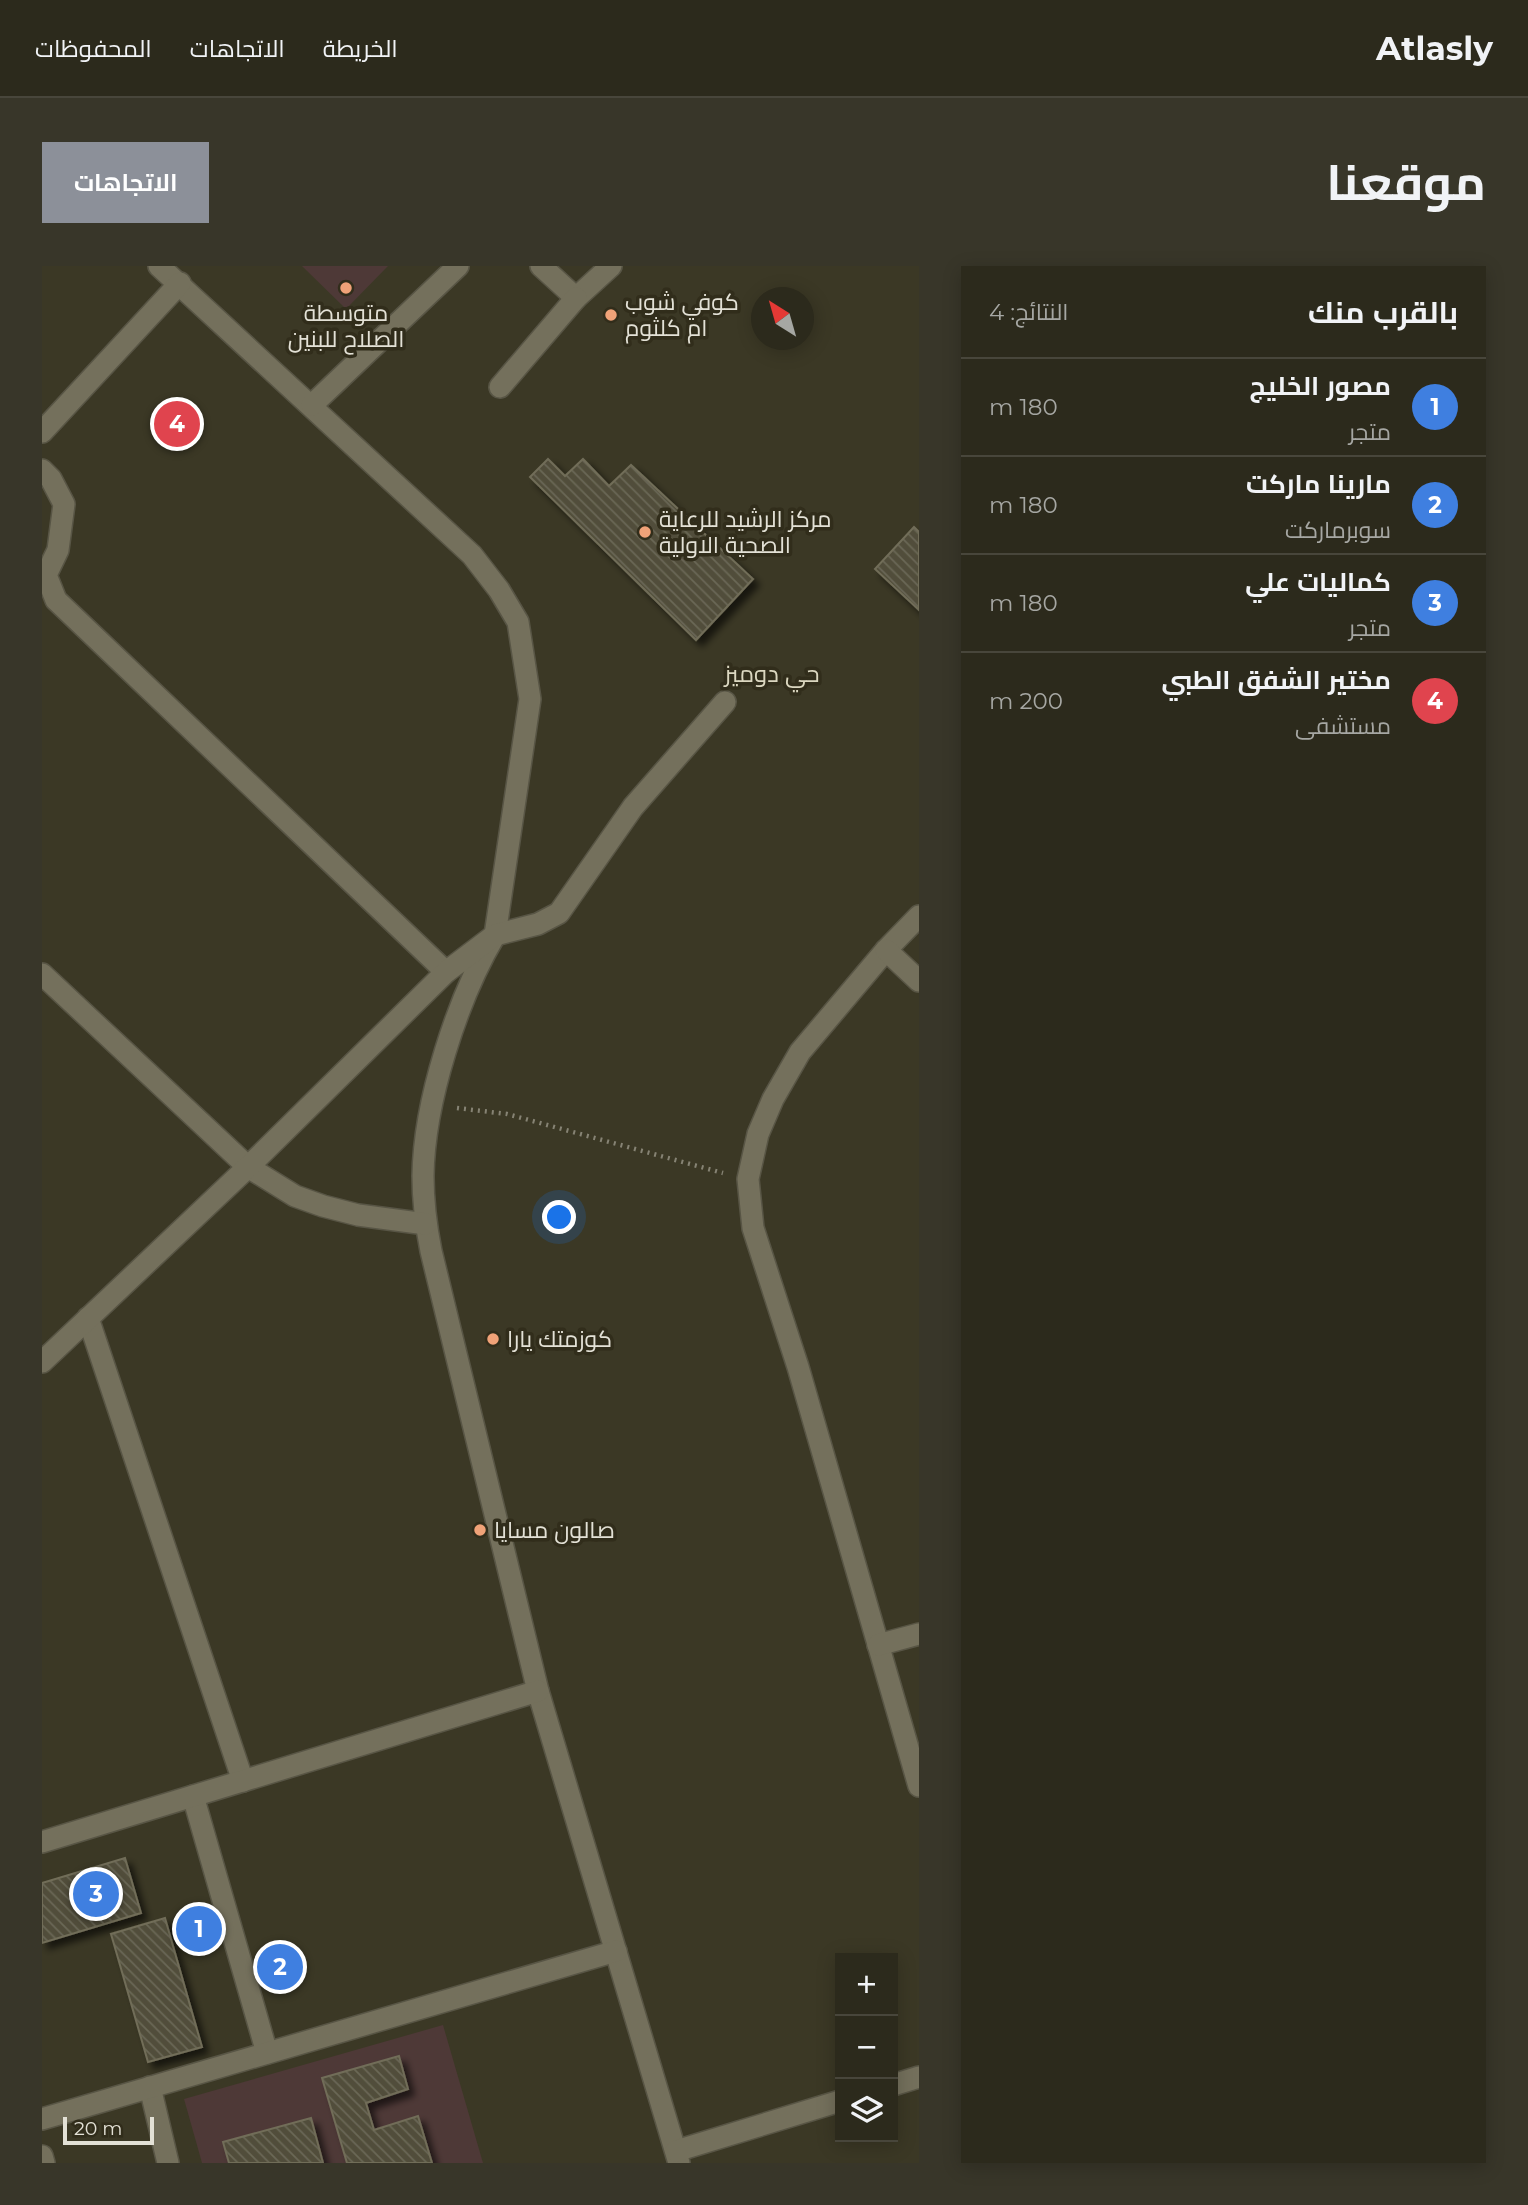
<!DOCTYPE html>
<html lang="ar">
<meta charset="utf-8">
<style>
:root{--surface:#2c2a1c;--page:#383629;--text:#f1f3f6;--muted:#a6a7a3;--line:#48463b;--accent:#8c9099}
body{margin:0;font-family:Montserrat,Cairo,sans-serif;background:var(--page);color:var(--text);direction:rtl}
.controls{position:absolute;right:21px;bottom:21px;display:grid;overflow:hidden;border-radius:0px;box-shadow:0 4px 18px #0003}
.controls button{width:63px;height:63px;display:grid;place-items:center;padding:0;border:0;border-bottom:2px solid var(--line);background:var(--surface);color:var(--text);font:35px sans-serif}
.compass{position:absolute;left:709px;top:21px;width:63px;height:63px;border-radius:50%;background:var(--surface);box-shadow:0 4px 18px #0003;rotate:323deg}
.scale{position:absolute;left:21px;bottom:18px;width:91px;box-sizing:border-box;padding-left:7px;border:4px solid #e3e1d6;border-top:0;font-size:19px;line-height:24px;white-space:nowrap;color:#e3e1d6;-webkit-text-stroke:5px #312d1b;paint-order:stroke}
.you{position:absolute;left:518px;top:952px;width:24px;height:24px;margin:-18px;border:5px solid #fff;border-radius:50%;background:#1a73e8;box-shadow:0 0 0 10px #1a73e833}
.badge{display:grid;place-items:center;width:46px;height:46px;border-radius:50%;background:var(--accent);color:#fff;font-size:23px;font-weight:700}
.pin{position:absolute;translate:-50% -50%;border:4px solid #fff;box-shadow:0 2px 7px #0006}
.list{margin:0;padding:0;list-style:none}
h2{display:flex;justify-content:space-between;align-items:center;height:91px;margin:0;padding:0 28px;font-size:30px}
h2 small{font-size:23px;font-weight:400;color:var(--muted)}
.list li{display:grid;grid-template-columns:46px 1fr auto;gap:21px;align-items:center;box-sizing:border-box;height:98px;padding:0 28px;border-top:2px solid var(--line)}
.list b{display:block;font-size:26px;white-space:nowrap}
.list p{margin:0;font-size:23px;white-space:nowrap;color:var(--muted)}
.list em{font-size:23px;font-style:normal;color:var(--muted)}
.icon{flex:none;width:38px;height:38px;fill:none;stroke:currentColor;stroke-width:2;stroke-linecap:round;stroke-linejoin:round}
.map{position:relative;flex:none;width:877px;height:1897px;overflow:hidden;direction:ltr;border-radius:0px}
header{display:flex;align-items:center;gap:42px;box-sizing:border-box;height:98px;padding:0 35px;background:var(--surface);border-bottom:2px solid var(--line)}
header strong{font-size:33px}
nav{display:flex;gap:38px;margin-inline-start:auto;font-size:24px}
.intro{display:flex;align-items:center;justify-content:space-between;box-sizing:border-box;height:168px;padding:0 42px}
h1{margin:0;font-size:49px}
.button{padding:18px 32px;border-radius:0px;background:var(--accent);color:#fff;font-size:24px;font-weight:700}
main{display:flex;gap:42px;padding:0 42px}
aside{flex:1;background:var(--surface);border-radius:0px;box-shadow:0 4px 18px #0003}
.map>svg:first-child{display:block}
</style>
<header>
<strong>Atlasly</strong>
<nav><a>الخريطة</a><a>الاتجاهات</a><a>المحفوظات</a></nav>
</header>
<div class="intro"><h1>موقعنا</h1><a class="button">الاتجاهات</a></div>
<main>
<aside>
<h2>بالقرب منك<small>النتائج: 4</small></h2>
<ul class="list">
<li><span class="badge" style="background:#3f7fe0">1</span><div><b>مصور الخليج</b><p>متجر</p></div><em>180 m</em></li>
<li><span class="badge" style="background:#3f7fe0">2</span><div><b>مارينا ماركت</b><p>سوبرماركت</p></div><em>180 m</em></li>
<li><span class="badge" style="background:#3f7fe0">3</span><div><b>كماليات علي</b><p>متجر</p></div><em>180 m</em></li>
<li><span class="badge" style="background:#e0444e">4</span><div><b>مختير الشفق الطبي</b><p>مستشفى</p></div><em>200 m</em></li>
</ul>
</aside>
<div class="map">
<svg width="877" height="1897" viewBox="0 0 877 1897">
<defs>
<pattern id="building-back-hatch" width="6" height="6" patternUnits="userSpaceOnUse" patternTransform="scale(1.75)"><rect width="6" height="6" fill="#514e3a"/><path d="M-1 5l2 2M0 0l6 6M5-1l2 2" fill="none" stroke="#6a6756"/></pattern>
<filter id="shadow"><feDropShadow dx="6" dy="6" stdDeviation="3.5" flood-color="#0009"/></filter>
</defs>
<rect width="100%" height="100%" fill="#3b3825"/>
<g fill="#4e3937">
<path d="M260 0H346L304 43Z"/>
<path d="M401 1759 441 1897H160L142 1833Z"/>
</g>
<g fill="url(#building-back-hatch)" stroke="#716d59" stroke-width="2" filter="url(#shadow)">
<path d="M506 193 523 210 541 193 567 220 589 199 711 313 654 374 488 211Z"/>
<path d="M872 261 877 266V344L833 303Z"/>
<path d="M83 1592 99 1647 0 1677V1617Z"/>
<path d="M123 1652 160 1781 106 1796 69 1668Z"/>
<path d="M357 1790 366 1823 324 1837 332 1864 376 1850 390 1897H305L280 1812Z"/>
<path d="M269 1852 281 1897H187L181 1876Z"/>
</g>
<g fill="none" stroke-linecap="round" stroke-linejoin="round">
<g stroke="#585545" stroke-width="24">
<g id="minor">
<path d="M117 0 430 289 457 324 476 356 488 433 453 669C415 733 382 836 381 910 381 936 384 960 389 985L496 1425 637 1897"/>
<path d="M499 0 534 32 569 0"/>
<path d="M458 121 534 32"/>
<path d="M270 139 416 0"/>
<path d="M0 166 138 17"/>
<path d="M0 204 9 213 22 238 16 284 4 309 14 334 404 706"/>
<path d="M877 650 844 684 758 786 731 833 716 868 706 913 711 962 756 1101 877 1520"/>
<path d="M844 684 877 715"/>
<path d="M0 708 206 901 253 930 281 940 316 949 384 958"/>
<path d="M46 1052 201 1515"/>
<path d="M0 1096 206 901 404 706 453 669 496 658 517 647 591 541 683 436"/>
<path d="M836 1379 877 1368"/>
<path d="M151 1530 225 1787"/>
<path d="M0 1576 496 1425"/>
<path d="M851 1819 877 1811"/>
<path d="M108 1821 126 1897"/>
<path d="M0 1853 574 1685"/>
<path d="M634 1885 798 1835"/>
<path d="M0 1890 2 1897"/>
</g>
</g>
<path stroke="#868374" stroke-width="4.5" stroke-dasharray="2 5" stroke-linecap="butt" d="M415 842 465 848 681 907"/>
<use href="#minor" stroke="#74705c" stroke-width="21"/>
</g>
<g fill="#f0a278" stroke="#312d1b" stroke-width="2.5">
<circle cx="304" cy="22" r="7"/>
<circle cx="569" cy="49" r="7"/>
<circle cx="603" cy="266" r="7"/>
<circle cx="451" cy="1073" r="7"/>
<circle cx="438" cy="1264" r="7"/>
</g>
<g text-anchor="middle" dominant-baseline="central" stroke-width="7" stroke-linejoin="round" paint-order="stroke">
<g font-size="23" fill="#e3e1d6" stroke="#312d1b" text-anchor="start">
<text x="583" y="36">كوفي شوب<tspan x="583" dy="26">ام كلثوم</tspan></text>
<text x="304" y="47" text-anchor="middle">متوسطة<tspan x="304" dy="26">الصلاح للبنين</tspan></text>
<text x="617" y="253">مركز الرشيد للرعاية<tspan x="617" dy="26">الصحية الاولية</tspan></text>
<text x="465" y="1073">كوزمتك يارا</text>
<text x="452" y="1264">صالون مسايا</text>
</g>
<g font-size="24" fill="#dbd7c0" stroke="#312d1b">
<text x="730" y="407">حي دوميز</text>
</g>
</g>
</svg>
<div class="controls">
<button>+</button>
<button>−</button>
<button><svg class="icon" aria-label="layers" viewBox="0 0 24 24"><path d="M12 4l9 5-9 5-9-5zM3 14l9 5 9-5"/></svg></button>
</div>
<svg class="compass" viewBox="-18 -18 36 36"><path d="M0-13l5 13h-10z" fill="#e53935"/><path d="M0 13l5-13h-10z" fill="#a6a7a3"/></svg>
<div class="scale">20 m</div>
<div class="you"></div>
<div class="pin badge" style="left:157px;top:1663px;background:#3f7fe0">1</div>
<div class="pin badge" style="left:238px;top:1701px;background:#3f7fe0">2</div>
<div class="pin badge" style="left:54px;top:1628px;background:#3f7fe0">3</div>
<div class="pin badge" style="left:135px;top:158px;background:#e0444e">4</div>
</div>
</main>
